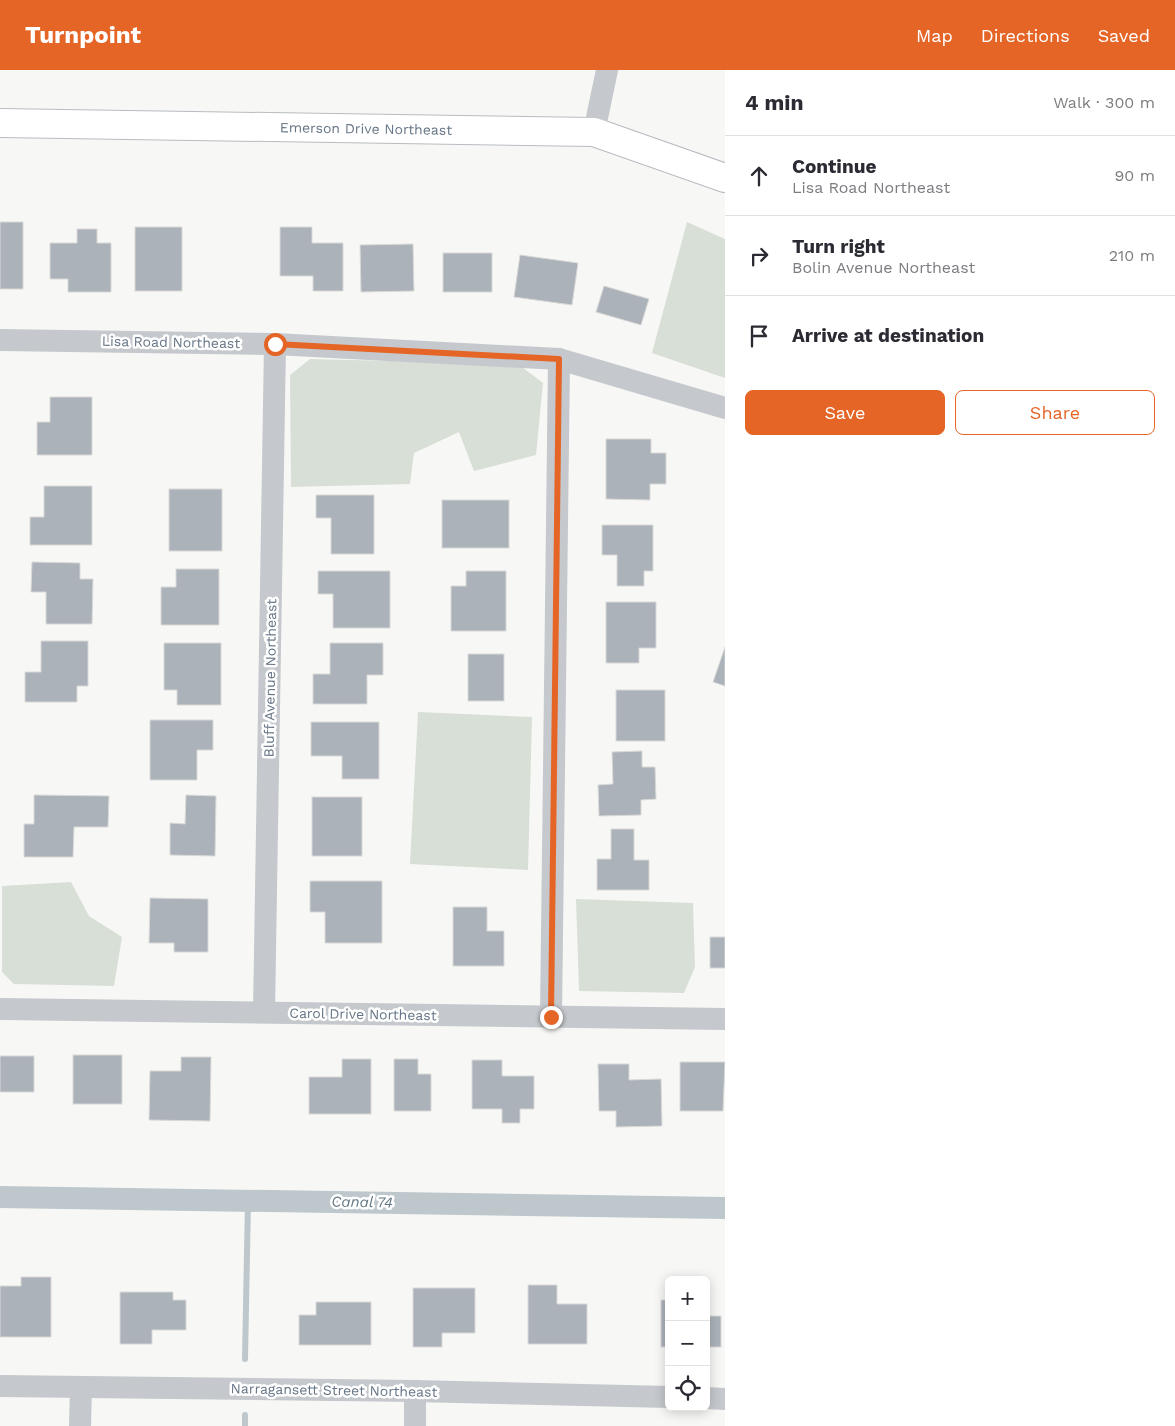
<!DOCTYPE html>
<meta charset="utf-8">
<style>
:root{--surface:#fff;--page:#f7f7f7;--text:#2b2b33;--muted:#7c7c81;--line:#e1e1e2;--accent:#e56527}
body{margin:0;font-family:"Work Sans",sans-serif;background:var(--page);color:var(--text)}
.controls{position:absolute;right:15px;bottom:15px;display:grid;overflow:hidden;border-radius:8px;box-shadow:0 2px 12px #0003}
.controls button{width:45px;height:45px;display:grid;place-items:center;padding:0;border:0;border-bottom:1px solid var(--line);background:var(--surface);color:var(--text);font:25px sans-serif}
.stop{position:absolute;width:15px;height:15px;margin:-11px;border:4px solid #e56527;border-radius:50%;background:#fff}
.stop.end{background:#e56527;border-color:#fff;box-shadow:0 1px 5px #0008}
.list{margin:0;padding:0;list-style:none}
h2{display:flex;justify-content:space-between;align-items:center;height:65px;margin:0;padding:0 20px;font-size:21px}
h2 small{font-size:16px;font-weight:400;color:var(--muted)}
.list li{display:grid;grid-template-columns:32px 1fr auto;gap:15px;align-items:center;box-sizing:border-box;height:80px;padding:0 20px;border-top:1px solid var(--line)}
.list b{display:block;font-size:19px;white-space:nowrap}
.list p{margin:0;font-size:16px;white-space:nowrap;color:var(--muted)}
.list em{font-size:16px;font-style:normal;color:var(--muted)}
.actions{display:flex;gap:10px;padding:15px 20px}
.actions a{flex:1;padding:11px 0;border:1px solid var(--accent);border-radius:8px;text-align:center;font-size:18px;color:var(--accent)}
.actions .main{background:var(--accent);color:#fff}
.icon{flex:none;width:28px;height:28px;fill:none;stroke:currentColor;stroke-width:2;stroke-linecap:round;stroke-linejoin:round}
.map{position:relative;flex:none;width:725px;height:1356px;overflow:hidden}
header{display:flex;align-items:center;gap:30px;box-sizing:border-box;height:70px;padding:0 25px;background:var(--accent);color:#fff}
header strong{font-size:24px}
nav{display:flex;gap:28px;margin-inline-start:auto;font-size:18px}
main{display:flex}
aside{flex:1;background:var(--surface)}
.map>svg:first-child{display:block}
</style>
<header>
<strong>Turnpoint</strong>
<nav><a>Map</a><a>Directions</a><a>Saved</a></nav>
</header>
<main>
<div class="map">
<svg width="725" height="1356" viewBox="0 0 725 1356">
<rect width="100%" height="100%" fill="#f7f8f5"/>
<g fill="#d8dfd6">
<path d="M687 152 725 169V308L652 283Z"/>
<path d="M310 289 518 294 543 313 536 385 474 401 459 362 414 383 410 414 291 417 290 305Z"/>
<path d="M418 642 532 647 528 800 410 794Z"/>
<path d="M71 812 89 846 122 867 114 916 14 914 2 902V816Z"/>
<path d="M576 829 693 833 695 897 684 923 579 921Z"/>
</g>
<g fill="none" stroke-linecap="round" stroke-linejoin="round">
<g stroke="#bdc7cc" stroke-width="6">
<path d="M245 1289 248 1131"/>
<path d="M245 1356V1345"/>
</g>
<path stroke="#bdc7cc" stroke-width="22" d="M0 1127 725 1138"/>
</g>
<g fill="#abb2b9" stroke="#d9d9d7">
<rect x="0" y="152" width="23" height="67"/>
<rect x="135" y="157" width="47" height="64"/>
<path d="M280 157H312V173H343V221H313V206H280Z"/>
<path d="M77 159H97V173H111V222H68V209H50V173H77Z"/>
<path d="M413 174 414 221 361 222 360 175Z"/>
<rect x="443" y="183" width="49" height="39"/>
<path d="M520 185 578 193 572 235 514 227Z"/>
<path d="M604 216 649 229 641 255 596 242Z"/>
<path d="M50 327H92V385H37V352H50Z"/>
<path d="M606 369H651V383H666V414H650V430L606 429Z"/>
<path d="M44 416H92V475H30V447H44Z"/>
<rect x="169" y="419" width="53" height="62"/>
<path d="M316 425H374V484H331V448H316Z"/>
<rect x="442" y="430" width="67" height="48"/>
<path d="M602 455H653V501H644V516H617V485H602Z"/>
<path d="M32 492 80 493V509H93L92 554H46V522H31Z"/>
<path d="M176 499H219V555H161V517H176Z"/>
<path d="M318 501H390V558H333V524H318Z"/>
<path d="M466 501H506V561H451V516H466Z"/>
<path d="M606 532H656V578H639V593H606Z"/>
<path d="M41 571H88V616H77V632H25V602H41Z"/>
<path d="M164 573H221V635H177V620H164Z"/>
<path d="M330 573H383V605H367V634H313V604H330Z"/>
<path d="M725 577V616L713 612Z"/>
<rect x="468" y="584" width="36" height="47"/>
<rect x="616" y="620" width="49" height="51"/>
<path d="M150 650H213V680H197V710H150Z"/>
<path d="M311 652H379V709H342V686H311Z"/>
<path d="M642 681V697H655L656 729 641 730V745L599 746 598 715 613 714 612 682Z"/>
<path d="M34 725 109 726 108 757H74L73 787H24V754H34Z"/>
<path d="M186 725 216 726 215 786 170 785V753L185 754Z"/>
<rect x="312" y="727" width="50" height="59"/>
<path d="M611 759H634V790H649V820H597V789H611Z"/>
<path d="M310 811H382V873H325V842H310Z"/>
<path d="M150 828 208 829V882H174V873H149Z"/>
<path d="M453 837H487V861H504V896H453Z"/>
<rect x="710" y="867" width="15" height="31"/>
<rect x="73" y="985" width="49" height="49"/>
<rect x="0" y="986" width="34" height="36"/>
<path d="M181 987H211L210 1051 149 1050 150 1001H181Z"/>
<path d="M342 989H371V1044H309V1007H342Z"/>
<path d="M394 989H418V1004H431V1041H394Z"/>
<path d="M472 990H502V1006H534V1039H520V1053H502V1039H472Z"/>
<path d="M680 992H725L723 1041H680Z"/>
<path d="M598 994H629V1010L661 1009 662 1056 616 1057V1041H599Z"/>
<path d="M21 1207H51V1267H0V1216H21Z"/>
<path d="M528 1215H557V1234H587V1274H528Z"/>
<path d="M413 1218H475V1263H442V1277H413Z"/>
<path d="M120 1222H173V1230H186V1260H152V1274H120Z"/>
<rect x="661" y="1230" width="8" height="47"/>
<path d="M316 1232H371V1275H299V1245H316Z"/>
<rect x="706" y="1246" width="15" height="31"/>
</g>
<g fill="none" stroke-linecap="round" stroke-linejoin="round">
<g stroke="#b7bcc1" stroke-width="30">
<g id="secondary">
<path id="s1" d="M0 53 594 62 725 108"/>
</g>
</g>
<g stroke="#c5c8cc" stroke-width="22">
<path d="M594 62 607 0"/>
<path d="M0 270 275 274 559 289 725 338"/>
<path d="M0 939 725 949"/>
<path d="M264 942 275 274"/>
<path d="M551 947 559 289"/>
<path d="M0 1316 415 1321 669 1327"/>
<path d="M706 1328 725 1329"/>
<path d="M80 1356 81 1317"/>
<path d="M415 1356V1321"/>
</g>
<use href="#secondary" stroke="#fff" stroke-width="28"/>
</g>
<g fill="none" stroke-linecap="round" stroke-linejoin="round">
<path stroke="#e56527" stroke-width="6" d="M275 274 559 289 551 947"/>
</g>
<g text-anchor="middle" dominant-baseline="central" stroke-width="5" stroke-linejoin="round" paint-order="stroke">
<g font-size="14" fill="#667586" stroke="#fff">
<text stroke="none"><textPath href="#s1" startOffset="366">Emerson Drive Northeast</textPath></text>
<text transform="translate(171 272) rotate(1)">Lisa Road Northeast</text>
<text transform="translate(270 608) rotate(-89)">Bluff Avenue Northeast</text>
<text transform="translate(363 944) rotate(1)">Carol Drive Northeast</text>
<text transform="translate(334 1320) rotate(1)">Narragansett Street Northeast</text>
</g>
<g font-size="15" font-style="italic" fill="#627782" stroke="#fff">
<text transform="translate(362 1132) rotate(1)">Canal 74</text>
</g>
</g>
</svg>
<div class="controls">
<button>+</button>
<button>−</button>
<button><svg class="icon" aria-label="locate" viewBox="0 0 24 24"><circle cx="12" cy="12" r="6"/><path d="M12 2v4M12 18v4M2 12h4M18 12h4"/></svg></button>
</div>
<div class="stop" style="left:275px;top:274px"></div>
<div class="stop end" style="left:551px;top:947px"></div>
</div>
<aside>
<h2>4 min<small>Walk · 300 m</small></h2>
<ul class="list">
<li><svg class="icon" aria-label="ahead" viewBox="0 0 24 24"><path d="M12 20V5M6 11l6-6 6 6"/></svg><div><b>Continue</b><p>Lisa Road Northeast</p></div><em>90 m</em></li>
<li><svg class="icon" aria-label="right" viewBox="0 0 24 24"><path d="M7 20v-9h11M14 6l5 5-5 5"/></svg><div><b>Turn right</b><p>Bolin Avenue Northeast</p></div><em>210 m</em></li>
<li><svg class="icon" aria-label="arrive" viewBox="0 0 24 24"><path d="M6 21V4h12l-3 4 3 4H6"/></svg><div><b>Arrive at destination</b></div></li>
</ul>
<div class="actions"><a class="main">Save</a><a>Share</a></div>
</aside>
</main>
